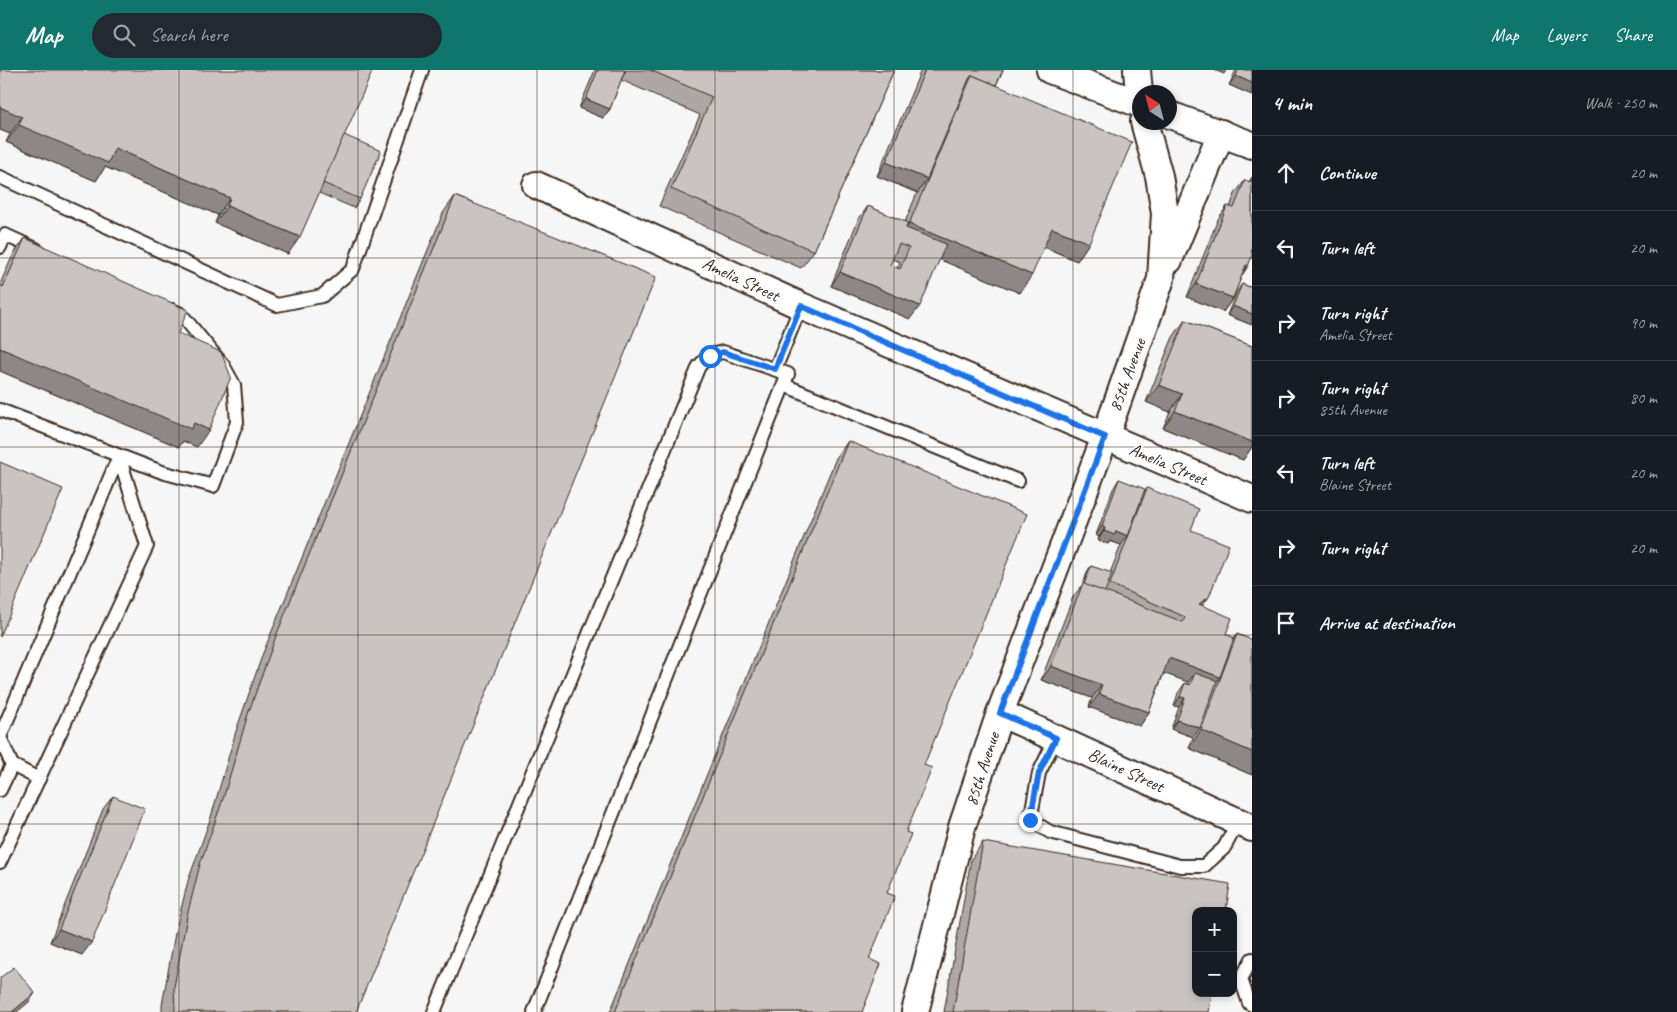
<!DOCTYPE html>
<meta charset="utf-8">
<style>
:root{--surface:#171b24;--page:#242831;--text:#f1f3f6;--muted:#9ea1a6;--line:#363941;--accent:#0f766e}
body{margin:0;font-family:Caveat,sans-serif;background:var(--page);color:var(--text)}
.controls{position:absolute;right:15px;bottom:15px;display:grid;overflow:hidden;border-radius:10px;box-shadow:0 2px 8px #0003}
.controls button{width:45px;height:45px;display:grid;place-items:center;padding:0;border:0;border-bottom:1px solid var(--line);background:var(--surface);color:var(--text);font:25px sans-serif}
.compass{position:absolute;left:1132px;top:15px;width:45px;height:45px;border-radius:50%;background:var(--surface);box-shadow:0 2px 8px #0003;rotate:324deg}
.stop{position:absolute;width:15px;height:15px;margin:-11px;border:4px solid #1a73e8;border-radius:50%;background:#fff}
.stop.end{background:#1a73e8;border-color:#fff;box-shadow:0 1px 5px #0008}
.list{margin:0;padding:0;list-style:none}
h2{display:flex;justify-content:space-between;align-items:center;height:65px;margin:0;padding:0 20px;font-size:21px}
h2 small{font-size:16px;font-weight:400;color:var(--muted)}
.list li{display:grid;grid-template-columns:32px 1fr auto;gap:15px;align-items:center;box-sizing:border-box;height:75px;padding:0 20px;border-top:1px solid var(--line)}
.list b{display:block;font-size:19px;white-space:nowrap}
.list p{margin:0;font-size:16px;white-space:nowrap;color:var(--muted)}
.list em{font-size:16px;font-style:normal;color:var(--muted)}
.icon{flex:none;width:28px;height:28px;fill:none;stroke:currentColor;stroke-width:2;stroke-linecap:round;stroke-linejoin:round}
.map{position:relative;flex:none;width:1252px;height:942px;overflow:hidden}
header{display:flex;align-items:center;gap:30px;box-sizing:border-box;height:70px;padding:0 25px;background:var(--accent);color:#fff}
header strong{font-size:24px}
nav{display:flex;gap:28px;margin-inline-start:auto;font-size:18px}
.search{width:350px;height:45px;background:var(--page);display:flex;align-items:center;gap:12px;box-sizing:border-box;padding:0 18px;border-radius:28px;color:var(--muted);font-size:19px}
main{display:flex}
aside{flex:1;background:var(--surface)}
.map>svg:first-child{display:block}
</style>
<header>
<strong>Map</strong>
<div class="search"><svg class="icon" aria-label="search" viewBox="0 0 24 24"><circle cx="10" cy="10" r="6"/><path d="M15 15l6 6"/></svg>Search here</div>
<nav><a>Map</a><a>Layers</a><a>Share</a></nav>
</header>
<main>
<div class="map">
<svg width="1252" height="942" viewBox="0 0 1252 942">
<rect width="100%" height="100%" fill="#f7f6f6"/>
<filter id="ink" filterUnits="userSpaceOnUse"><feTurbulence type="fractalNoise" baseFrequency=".02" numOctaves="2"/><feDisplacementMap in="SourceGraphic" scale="10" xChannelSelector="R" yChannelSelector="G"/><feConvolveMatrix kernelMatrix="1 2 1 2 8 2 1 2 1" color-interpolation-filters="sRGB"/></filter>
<g filter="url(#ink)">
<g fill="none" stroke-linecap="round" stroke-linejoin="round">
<g stroke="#3b2a1e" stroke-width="16">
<g id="service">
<path d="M0 107 277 235 322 226 353 199 422 0"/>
<path d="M0 177 5 165 36 179"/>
<path d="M775 299 801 236"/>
<path d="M784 315 1018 411"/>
<path d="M0 340 162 402 213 416 237 352 234 315 223 295 181 244 172 240"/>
<path d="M1056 668 1039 703 1030 750 1050 762 1180 796H1204L1224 778 1238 752"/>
<path d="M39 709 12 695 0 667 119 386"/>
<path d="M0 720 12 695"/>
<path d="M0 792 147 476 119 386"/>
<path d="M1252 889 1241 909 1249 933 1252 935"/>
<path d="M434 942 699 296 710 285 723 282 788 304 534 942"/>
</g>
</g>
<g stroke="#3b2a1e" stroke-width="30">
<g id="minor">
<path d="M1050 0 1140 34"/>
<path d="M1137 0 1140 34"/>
<path d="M1170 45 1252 75"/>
<path d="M536 115 801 236 1252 429"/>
<path d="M1169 190 1221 63"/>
<path d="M1000 643 1252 758"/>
<path d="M915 942 962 757 1000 643 1105 367 1161 209 1165 143 1159 106 1144 52"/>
</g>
</g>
<use href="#service" stroke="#fff" stroke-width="12"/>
<use href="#minor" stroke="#fff" stroke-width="26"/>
</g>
<g fill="#ada8a6" stroke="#3b2a1e" fill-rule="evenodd">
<path d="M0 0 344 65 360 129 354 138 319 123 288 184 215 153 218 145 105 97 96 111 6 72 10 64 0 60Z"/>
<path d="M595 0H625L610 39 603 48 579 38Z"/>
<path d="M626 0H894L814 181 801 198 659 136 700 45 621 10Z"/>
<path d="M921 0H1003L996 15 1089 173 1077 191 1044 177 1020 223 939 189 910 249 831 216 858 150 868 136 905 152 917 123 877 106ZM892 189 900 192 897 198 890 195Z"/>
<path d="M1236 0H1252V25L1229 15Z"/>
<path d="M1252 107V180L1248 196 1242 205 1233 228 1223 242 1187 227 1218 149 1227 136 1230 137 1235 124 1245 110 1249 112Z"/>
<path d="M455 126 356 942H162V935L175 863 188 811 211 747 236 661 263 583 443 143Z"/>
<path d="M25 168 178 263 197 377 183 371 179 377 0 301V214L13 185Z"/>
<path d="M1242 214 1252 218V255L1227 245 1236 223Z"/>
<path d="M1185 250 1252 276V377L1243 390 1163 358 1170 342 1146 332 1173 267Z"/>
<path d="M848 371 924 695 906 762 887 823 869 889 862 942H610L836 388Z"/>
<path d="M1119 409 1143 423 1147 418 1191 460 1202 536 1226 564 1234 568 1237 564 1252 570V705L1189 678 1193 667 1171 659 1179 637 1174 636 1178 623 1185 613 1187 614 1188 612 1164 603 1149 642 1140 656 1089 637 1092 628 1041 610 1073 527 1083 514 1088 500 1091 496 1110 503 1121 475 1110 471 1108 474 1098 470 1099 467 1096 465 1113 419Z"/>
<path d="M113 726 82 885 50 872 103 739Z"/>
<path d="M983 772 1209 942H944L971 789Z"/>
</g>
<g fill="#8d8887" stroke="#3b2a1e">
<path d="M1214 0H1226L1224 4Z"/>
<path d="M1236 6 1252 13V25L1229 15Z"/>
<path d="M586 29 610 39 603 48 579 38Z"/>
<path d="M0 37 22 47 10 64 0 60Z"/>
<path d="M19 55 115 78 230 128 218 145 105 97 96 111 6 72Z"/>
<path d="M886 92 927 109 918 123 877 106Z"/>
<path d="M227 136 300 167 288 184 215 153Z"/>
<path d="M909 154 1032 205 1020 223 897 172Z"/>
<path d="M1052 158 1089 173 1077 191 1040 175Z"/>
<path d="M1246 195 1248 196 1239 210Z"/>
<path d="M840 202 920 236 910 249 831 216Z"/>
<path d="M1196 214 1233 228 1223 242 1187 227Z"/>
<path d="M1233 236 1252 244V255L1227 245Z"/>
<path d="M0 278 194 353 209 360 197 377 183 371 179 377 0 301Z"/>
<path d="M1159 315 1182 324 1170 342 1146 332Z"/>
<path d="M1175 341 1252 372V377L1243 390 1163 358Z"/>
<path d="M1102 456 1105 458 1099 467 1096 465Z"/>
<path d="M1104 461H1116L1128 466 1121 475 1110 471 1108 474 1098 470Z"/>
<path d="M1209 527 1199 540V534Z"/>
<path d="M1169 588 1220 607 1210 620 1195 603 1188 612 1160 602Z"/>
<path d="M1051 596 1102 615 1092 628 1041 610Z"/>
<path d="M1099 624 1149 642 1140 656 1089 637Z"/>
<path d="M1180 627 1185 628 1179 637 1174 636Z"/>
<path d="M1177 650 1200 658 1193 667 1171 659Z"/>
<path d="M1201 660 1252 682V705L1189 678Z"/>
<path d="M59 859 92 872 82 885 50 872Z"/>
<path d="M35 923 29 932 17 942H12Z"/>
</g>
<g fill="#c9c3c1" stroke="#3b2a1e" fill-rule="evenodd">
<path d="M0 0H373L300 167 227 136 230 128 115 78 108 93 19 55 22 47 0 37Z"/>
<path d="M598 0H625L610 39 586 29Z"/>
<path d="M650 0H894L814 181 671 119 712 27Z"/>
<path d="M925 0H1003L996 15 972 5 969 9 927 109 886 92Z"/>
<path d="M1238 0H1252V13L1236 6Z"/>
<path d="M972 5 1132 72 1089 173 1052 158 1032 205 909 154Z"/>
<path d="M344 65 381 81 360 129 323 113Z"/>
<path d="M1252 108V180L1251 182 1252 183V186L1248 196 1246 195 1233 228 1196 214 1227 136 1234 138 1245 110 1250 112Z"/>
<path d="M455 126 656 207 356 942H175L174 917 187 846 200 794 223 729 248 644 276 566Z"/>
<path d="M868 136 908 153 906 158 946 174 920 236 840 202ZM899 174 909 178 900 199 890 195Z"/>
<path d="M25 168 188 240 178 263 221 282 231 307 209 360 194 353 191 359 0 278V215L3 217Z"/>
<path d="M1242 214 1252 218V244L1233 236Z"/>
<path d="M1185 250 1252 276V372L1175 341 1182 324 1159 315Z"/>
<path d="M848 371 1027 444 924 695 932 698 906 762 911 764 887 823 895 826 869 889 881 894 862 942H615Z"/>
<path d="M0 392 63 419 0 567Z"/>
<path d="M1119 409 1145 419 1128 466 1116 461 1115 465 1104 461 1105 458 1102 456Z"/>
<path d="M1147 418 1199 439 1191 460 1229 475 1209 527 1199 534 1232 548 1226 564 1234 568 1220 607 1169 588 1149 642 1099 624 1102 615 1051 596 1083 513 1183 552 1185 547 1110 514Z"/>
<path d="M1091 496 1112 503 1105 522 1084 514Z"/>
<path d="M1237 564 1252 570V682L1201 660Z"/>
<path d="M1195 603 1217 611 1200 658 1177 650 1185 628 1180 627 1185 613 1190 615Z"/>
<path d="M113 726 145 739 92 872 59 859Z"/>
<path d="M983 772 1230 814 1226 841H1196V923H1212L1209 942H953Z"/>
<path d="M14 897 35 923 12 942H0V908Z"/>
</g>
</g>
<g fill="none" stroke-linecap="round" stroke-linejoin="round" filter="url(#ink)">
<path stroke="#1a73e8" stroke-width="6" d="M710 286 723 282 775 299 801 236 1105 367 1000 643 1056 668 1039 703 1030 750"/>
</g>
<path fill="none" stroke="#3b2a1e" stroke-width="1" stroke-opacity="0.55" d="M179 0V942M358 0V942M537 0V942M715 0V942M894 0V942M1073 0V942M0 188H1252M0 377H1252M0 565H1252M0 754H1252"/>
<g text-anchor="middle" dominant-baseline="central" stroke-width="4" stroke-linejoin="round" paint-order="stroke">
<g font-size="18" fill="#3b2a1e" stroke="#fff">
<text transform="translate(741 209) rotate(25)">Amelia Street</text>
<text transform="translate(1127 305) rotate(-70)">85th Avenue</text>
<text transform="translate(1168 394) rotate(23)">Amelia Street</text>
<text transform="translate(982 699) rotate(-72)">85th Avenue</text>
<text transform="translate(1126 700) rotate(25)">Blaine Street</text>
</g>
</g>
</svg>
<div class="controls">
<button>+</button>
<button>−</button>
</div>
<svg class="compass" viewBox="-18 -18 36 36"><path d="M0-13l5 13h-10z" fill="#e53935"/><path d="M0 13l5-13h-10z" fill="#9ea1a6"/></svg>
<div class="stop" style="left:710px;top:286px"></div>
<div class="stop end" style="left:1030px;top:750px"></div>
</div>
<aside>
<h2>4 min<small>Walk · 250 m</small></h2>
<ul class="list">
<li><svg class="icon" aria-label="ahead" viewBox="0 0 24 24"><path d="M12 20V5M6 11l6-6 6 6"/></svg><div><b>Continue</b></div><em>20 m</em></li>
<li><svg class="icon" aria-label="left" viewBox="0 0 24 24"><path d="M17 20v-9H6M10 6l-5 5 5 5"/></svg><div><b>Turn left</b></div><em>20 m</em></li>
<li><svg class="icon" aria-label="right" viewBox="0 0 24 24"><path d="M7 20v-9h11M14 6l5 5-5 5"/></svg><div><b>Turn right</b><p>Amelia Street</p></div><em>90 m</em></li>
<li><svg class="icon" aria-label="right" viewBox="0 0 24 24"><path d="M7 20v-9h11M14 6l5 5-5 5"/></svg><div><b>Turn right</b><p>85th Avenue</p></div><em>80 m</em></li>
<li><svg class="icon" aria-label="left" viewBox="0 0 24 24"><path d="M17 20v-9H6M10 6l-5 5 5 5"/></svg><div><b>Turn left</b><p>Blaine Street</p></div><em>20 m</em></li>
<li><svg class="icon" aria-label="right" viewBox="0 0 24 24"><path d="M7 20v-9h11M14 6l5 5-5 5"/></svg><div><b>Turn right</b></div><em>20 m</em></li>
<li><svg class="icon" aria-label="arrive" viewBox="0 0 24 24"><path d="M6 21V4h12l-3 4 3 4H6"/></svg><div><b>Arrive at destination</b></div></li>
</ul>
</aside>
</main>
